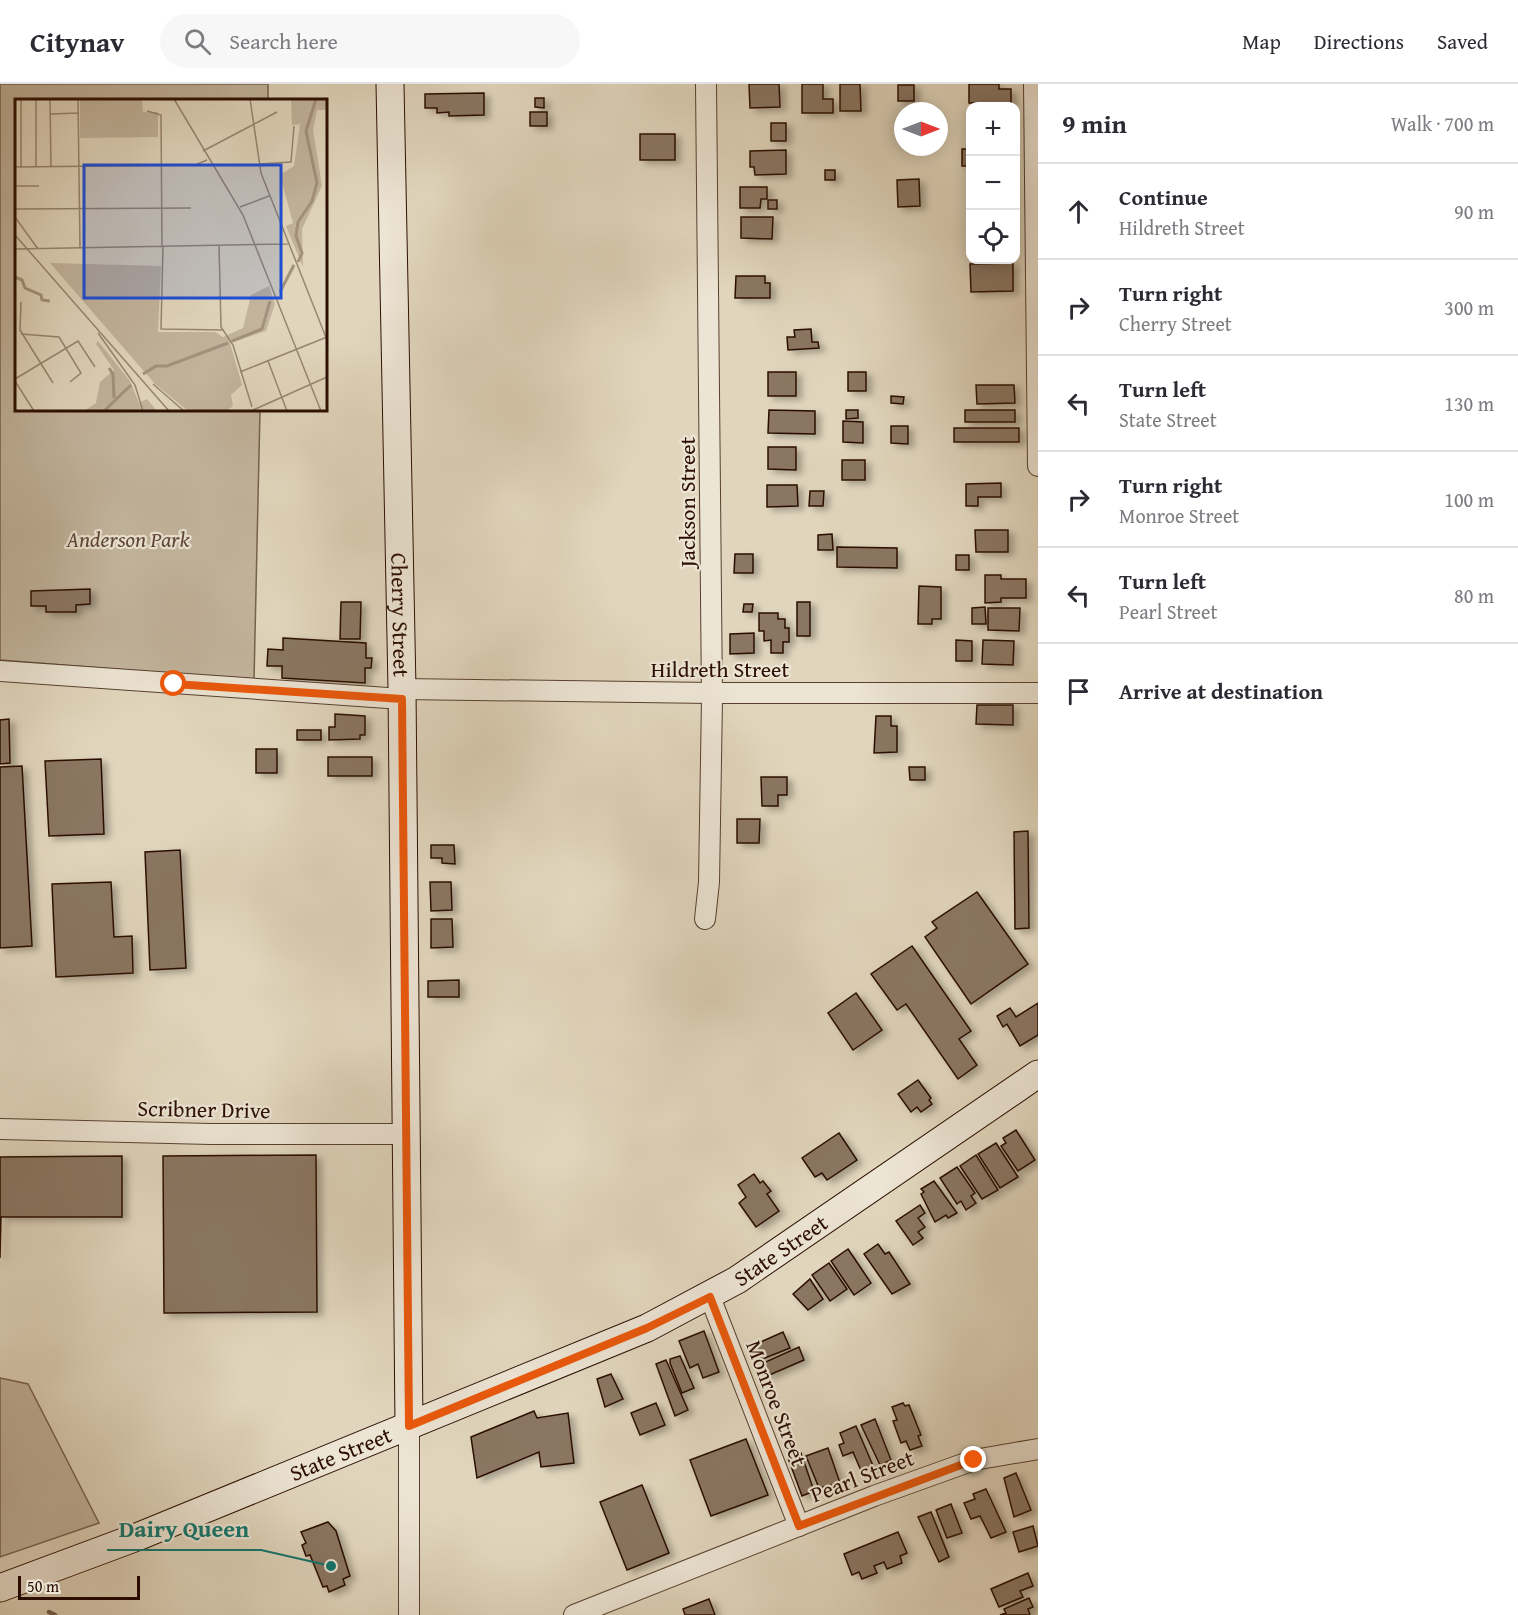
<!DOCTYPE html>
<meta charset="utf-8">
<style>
:root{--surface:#fff;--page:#f7f7f7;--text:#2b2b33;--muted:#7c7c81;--line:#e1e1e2}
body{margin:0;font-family:"Gentium Book Plus",serif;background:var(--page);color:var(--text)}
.controls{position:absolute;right:18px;top:18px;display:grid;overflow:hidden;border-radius:12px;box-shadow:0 3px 15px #0003}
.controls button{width:54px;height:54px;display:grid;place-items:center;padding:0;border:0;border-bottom:2px solid var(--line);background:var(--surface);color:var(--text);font:30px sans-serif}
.compass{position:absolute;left:894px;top:18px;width:54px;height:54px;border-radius:50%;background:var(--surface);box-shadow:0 3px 15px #0003;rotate:90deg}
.scale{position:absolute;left:18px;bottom:15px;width:122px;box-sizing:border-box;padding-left:6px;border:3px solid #2b0e00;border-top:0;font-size:16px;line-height:21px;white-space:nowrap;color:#2b0e00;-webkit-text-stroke:4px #ece4d4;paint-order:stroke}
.stop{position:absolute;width:18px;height:18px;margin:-14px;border:4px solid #ea580c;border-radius:50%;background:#fff}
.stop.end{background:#ea580c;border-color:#fff;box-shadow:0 2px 6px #0008}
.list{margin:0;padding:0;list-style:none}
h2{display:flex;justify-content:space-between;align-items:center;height:78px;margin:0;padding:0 24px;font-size:26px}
h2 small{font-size:20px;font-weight:400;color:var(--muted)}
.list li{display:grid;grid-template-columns:39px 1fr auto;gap:18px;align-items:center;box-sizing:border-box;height:96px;padding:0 24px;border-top:2px solid var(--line)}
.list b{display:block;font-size:22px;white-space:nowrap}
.list p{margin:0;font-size:20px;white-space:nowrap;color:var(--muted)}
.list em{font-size:20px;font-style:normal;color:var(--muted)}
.icon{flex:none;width:33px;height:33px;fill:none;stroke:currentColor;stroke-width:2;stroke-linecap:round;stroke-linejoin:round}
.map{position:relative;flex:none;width:1038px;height:1531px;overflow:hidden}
header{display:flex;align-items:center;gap:36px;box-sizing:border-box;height:84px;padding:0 30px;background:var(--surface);border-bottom:2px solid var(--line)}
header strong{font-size:28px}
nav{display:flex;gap:33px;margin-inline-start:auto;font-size:21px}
.search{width:420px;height:54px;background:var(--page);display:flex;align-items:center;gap:15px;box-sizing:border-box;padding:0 21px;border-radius:33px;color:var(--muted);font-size:22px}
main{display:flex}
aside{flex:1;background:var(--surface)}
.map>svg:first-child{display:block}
</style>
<header>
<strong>Citynav</strong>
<div class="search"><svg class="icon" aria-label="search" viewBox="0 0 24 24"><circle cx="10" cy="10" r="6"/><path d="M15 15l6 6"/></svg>Search here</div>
<nav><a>Map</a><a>Directions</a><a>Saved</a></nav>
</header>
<main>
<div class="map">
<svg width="1038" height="1531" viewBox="0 0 1038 1531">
<defs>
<filter id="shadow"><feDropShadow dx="5.5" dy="3.5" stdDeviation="3" flood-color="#0004"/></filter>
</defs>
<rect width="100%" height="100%" fill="#e1d6bd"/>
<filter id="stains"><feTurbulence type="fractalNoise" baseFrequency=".00333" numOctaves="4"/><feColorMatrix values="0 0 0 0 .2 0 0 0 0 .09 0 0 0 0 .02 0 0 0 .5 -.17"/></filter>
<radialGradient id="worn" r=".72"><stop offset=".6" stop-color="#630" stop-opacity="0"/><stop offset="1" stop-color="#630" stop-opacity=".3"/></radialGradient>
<g fill="#c2b49d" stroke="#76614e" stroke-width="1.5">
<path d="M0 0H268V16H16V326H260L254 596 0 576Z"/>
<path d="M0 1294 28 1300 99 1439 0 1473Z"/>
</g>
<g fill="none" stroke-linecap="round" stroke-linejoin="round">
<path stroke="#735d4b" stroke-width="4.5" d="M49 1528 55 1531"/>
</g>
<g fill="#8a7662" stroke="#2b0e00" stroke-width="1.5" filter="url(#shadow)">
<path d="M749 0H779L780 23 750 24Z"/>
<path d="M802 0H823V15H833V29H802Z"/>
<path d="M840 0H860L861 27H840Z"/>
<path d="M969 0H999V5H1011V22H986V19H969Z"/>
<rect x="898" y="1" width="16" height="16"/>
<path d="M484 9V31L449 32V28L437 29V24H425V10Z"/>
<path d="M535 14H544V24L535 23Z"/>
<rect x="530" y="28" width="17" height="14"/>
<rect x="771" y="39" width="15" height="18"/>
<rect x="640" y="50" width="35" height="26"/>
<rect x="962" y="65" width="8" height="17"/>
<path d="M786 66V90L755 91 754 83H750V67Z"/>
<rect x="825" y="86" width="10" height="10"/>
<path d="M919 95 920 122 898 123 897 96Z"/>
<path d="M740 103H767V115H761L760 124H740Z"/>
<rect x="768" y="116" width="9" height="9"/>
<path d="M741 133H773L772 155 741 154Z"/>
<path d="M1013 179V207L971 208 970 180Z"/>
<path d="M736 192H765V199H770V214H735Z"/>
<path d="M811 245 812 258H818L819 264 788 266 787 253H795L794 246Z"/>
<rect x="768" y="288" width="28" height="24"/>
<rect x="848" y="288" width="18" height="19"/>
<path d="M976 301H1014L1015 319 977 320Z"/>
<path d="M891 312 904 313 903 320 891 319Z"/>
<path d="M769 326 815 327V350L768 349Z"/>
<path d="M846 326H858V334L846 335Z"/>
<rect x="965" y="326" width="50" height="12"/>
<path d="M843 337 863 338V359L843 358Z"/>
<path d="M891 342H908V360L891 359Z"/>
<rect x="954" y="344" width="65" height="14"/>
<path d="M768 363H796V386L768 385Z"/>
<rect x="842" y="376" width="23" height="20"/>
<path d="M1001 399V413H978V422H966V400Z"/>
<path d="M767 401H797L798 422 767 423Z"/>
<path d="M810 407H824L823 422H809Z"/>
<path d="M975 446H1008V468H976Z"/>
<path d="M832 450 833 466H818V451Z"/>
<path d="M837 463 897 464V484L837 483Z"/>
<path d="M735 470H753V489H734Z"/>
<rect x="956" y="471" width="13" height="15"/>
<path d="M985 491H1001V495H1026V514H1001V518L985 519Z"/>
<path d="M919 502 941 503V535H932V540H918Z"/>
<path d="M90 505V520L76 521V528H46V522H31V507Z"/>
<path d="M341 518H361L360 555H340Z"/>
<rect x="797" y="518" width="13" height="34"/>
<path d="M744 520H753L752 528H743Z"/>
<path d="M985 523 986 540H972V524Z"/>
<path d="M988 524H1020L1019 547 988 546Z"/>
<path d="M759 529H778V535H785V544H789V558H783V569H771V556L764 557V547H759Z"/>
<path d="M754 549V569L730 570V550Z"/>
<path d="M283 554 366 559V574H372L371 584H365V599L282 594V582H267L268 565 283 566Z"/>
<path d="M956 556 972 557V577H956Z"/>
<path d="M983 556 1014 557 1013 581 982 580Z"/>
<path d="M977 621H1013V641L976 640Z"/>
<path d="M335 630 365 632V651H360V655L329 656V643H335Z"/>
<path d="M876 632H891V642H897V668L874 669Z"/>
<path d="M9 635 10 679 0 680V636Z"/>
<rect x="297" y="646" width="24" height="10"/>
<rect x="256" y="665" width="21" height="24"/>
<rect x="328" y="673" width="44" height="19"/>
<path d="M101 675 104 750 49 752 45 677Z"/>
<path d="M22 682 32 862 0 864V683Z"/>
<path d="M909 683H925V696H910Z"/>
<path d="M761 693H787V711H778V722H762Z"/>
<path d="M737 735H760L759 759H737Z"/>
<path d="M1028 747 1029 844 1015 845 1014 748Z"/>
<path d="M431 761H454L455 780 442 779V774H431Z"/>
<path d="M180 766 186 884 150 886 145 768Z"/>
<path d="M111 798 114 853 132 852 133 889 56 893 52 800Z"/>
<path d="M430 798H451L452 826 431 827Z"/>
<path d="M977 808 1028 880 971 920 925 853 937 844 932 838Z"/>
<path d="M431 835H452L453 863 431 864Z"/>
<path d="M912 862 971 947 959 955 977 981 958 995 906 920 897 926 871 890Z"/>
<path d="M459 896V913H428V897Z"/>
<path d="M856 909 882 946 853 966 828 929Z"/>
<path d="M1038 919V951L1020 962 1007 940 1003 943 997 932 1010 924 1016 933Z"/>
<path d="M918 996 931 1014 929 1016 932 1020 921 1028 917 1023 911 1028 898 1010Z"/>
<path d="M1016 1046 1035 1076 1018 1087 1001 1062 1006 1059 1003 1054Z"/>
<path d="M839 1049 857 1076 827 1096 822 1089 815 1093 802 1074Z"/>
<path d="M996 1059 1018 1093 1000 1104 978 1070Z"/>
<path d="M316 1071 317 1228 164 1229 163 1072Z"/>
<path d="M976 1071 998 1106 982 1115 960 1082Z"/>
<path d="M122 1072V1133H1L0 1174V1073Z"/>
<path d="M957 1083 975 1109 971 1112 976 1119 966 1126 961 1117 957 1120 940 1094Z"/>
<path d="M754 1090 760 1099 763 1097 771 1107 767 1110 779 1127 756 1143 739 1119 746 1113 738 1101Z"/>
<path d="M934 1097 957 1129 948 1134 946 1131 935 1138 921 1110 924 1108 921 1105Z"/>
<path d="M920 1121 925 1129 918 1134 925 1143 918 1148 923 1154 913 1161 896 1137Z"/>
<path d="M878 1160 885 1170 889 1168 910 1200 892 1210 864 1170Z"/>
<path d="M848 1165 871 1199 854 1211 831 1177Z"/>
<path d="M829 1179 847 1205 830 1217 812 1191Z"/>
<path d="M810 1195 823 1215 808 1226 793 1210Z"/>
<path d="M704 1247 719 1288 703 1294 698 1280 690 1284 679 1257Z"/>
<path d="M783 1248 790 1264 760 1276 754 1261Z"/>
<path d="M799 1263 804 1276 767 1292 761 1280Z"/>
<path d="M680 1272 694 1304 682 1309 670 1279V1275Z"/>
<path d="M666 1276 688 1326 675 1332 656 1280Z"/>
<path d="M611 1290 623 1315 605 1323 597 1295Z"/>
<path d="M656 1319 665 1341 640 1351 631 1329Z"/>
<path d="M903 1319 905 1322 909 1321 921 1351 918 1352 922 1362 910 1366 906 1357 901 1359 893 1337 897 1336 892 1323Z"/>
<path d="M534 1327 537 1334 568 1329 574 1379 541 1383 539 1368 477 1394 471 1353Z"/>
<path d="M875 1335 891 1376 880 1381 861 1341Z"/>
<path d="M856 1342 874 1384 862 1389 853 1368 843 1372 839 1361 844 1359 840 1349Z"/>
<path d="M746 1355 768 1411 711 1432 690 1376Z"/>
<path d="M828 1364 840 1399 819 1404 806 1372Z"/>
<path d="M801 1369 814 1407 802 1412 788 1374Z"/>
<path d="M1016 1389 1031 1426 1014 1433 1004 1394Z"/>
<path d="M642 1401 669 1469 627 1486 600 1418Z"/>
<path d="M986 1405 1006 1448 991 1454 980 1432 971 1435 964 1419 975 1415 973 1410Z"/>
<path d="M951 1420 962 1449 947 1454 936 1426Z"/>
<path d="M931 1428 949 1473 939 1478 918 1433Z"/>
<path d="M328 1438 336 1447 350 1492 343 1495 345 1501 329 1508 327 1502 323 1503 310 1471 306 1472 302 1461 306 1459 301 1448Z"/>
<path d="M1033 1442 1038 1462 1019 1468 1013 1448Z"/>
<path d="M898 1448 907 1469 900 1472 902 1479 887 1485 884 1478 874 1482 877 1489 862 1495 859 1488 852 1491 844 1470Z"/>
<path d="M1028 1489 1033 1502 1020 1507 1023 1513 999 1523 991 1505Z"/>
<path d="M1029 1514 1033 1523 1028 1525 1030 1531H1000L1006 1529 1004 1525Z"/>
<path d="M709 1515 715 1531H685L683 1525Z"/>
</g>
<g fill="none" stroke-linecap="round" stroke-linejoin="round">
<g stroke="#58402f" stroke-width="22">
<g id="street">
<path d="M1034 0 1038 382"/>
<path d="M0 587 402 615"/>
<path d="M402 605 712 609H1038"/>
<path d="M705 835 709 798 712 615 706 0"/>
<path d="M0 1045 211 1050H408"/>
<path d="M710 1213 799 1442"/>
<path d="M409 1342V1531"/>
<path d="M574 1531 874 1412 974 1376 1038 1365"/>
</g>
</g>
<g stroke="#2b0e00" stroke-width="29">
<g id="secondary">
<path id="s1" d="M390 0 402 605 409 1342"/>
<path id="s2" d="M0 1504 137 1453 647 1244 737 1196 1038 990"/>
</g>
</g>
<use href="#street" stroke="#ece4d4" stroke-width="20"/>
<use href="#secondary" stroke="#ece4d4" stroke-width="27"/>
</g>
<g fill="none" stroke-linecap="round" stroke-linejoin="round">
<path stroke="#ea580c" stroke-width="8" d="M174 600 402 615 409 1342 647 1244 710 1213 799 1442 974 1376"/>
</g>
<g text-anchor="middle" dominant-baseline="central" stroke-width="4.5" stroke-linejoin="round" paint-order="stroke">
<g font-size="22" fill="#2b0e00" stroke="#ece4d4">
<text transform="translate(687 418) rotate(-90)">Jackson Street</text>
<text stroke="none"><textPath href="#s1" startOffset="531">Cherry Street</textPath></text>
<text x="720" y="585">Hildreth Street</text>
<text transform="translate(204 1025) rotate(1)">Scribner Drive</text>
<text stroke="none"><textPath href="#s2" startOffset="852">State Street</textPath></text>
<text transform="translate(777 1319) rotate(69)">Monroe Street</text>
<text stroke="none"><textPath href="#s2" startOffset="366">State Street</textPath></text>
<text transform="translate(862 1392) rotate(-21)">Pearl Street</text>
</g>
<g font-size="22" font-style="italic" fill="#604837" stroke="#ece4d4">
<text x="128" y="455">Anderson Park</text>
</g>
</g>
<g transform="translate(15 15)">
<rect width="312" height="312" fill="#e1d6bd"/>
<path d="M65 0H127L128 13H143V38L65 39ZM276 0H312V11H302L298 31 307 87 287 130 288 168 271 127 278 124 265 76 279 67 285 25 277 26ZM35 164 146 167 143 233H200L208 238 228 229 236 196 254 187 260 205 251 232 215 244 227 286 216 296 218 307 211 312H173L140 285ZM83 242 115 282 124 304 132 300 142 312H69L81 304 85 283 99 271 81 245Z" fill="#c2b49d"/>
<path fill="none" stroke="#a3927d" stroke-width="3" d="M283 163 287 154 281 137 283 123 297 102 302 84 291 32 301 0M0 178 7 181 10 189 26 196 27 201 35 202M265 193 279 166M217 242 247 230 255 202M94 269 98 275 99 299M128 275 141 267H152L213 244M89 312 116 286"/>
<path fill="none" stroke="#988671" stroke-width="1.5" d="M6 0V68M35 0 36 67M63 0 65 149M159 0 228 116 306 312M235 0 246 74 312 241M132 12 146 16 147 148M36 15 63 14M188 52 262 13M244 65 276 63 279 27M21 67V0M0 68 180 66 192 61M0 87H24M225 108 254 97M0 110 176 109M0 118 23 150M0 136 154 312M204 147 206 228 218 246 237 308M148 148 146 230 208 231M0 150 273 145M6 203 5 231 38 284M83 234 120 286 128 312M6 235 44 238 66 274 55 283M253 262 272 312M225 273 312 238M0 280 63 242 80 268M0 282 19 312M138 285 169 312M238 311 312 278"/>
<path fill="#1d4ed8" fill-opacity="0.15" stroke="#1d4ed8" stroke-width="3" d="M69 66H266V199H69Z"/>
<rect width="312" height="312" fill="none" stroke="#2b0e00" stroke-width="3"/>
</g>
<path fill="none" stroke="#0f766e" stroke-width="2" d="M331 1482L261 1466H107"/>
<circle fill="#0f766e" stroke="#ece4d4" stroke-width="2" cx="331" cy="1482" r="6"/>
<g font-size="24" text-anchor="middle" font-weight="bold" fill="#0f766e" stroke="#ece4d4" stroke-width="4.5" stroke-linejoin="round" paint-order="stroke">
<text x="184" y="1453">Dairy Queen</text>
</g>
<rect width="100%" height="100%" filter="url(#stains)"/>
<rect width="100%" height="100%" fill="url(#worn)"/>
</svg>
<div class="controls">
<button>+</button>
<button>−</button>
<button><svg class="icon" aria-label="locate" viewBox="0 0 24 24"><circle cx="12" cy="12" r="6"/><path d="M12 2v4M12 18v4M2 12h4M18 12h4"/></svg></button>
</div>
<svg class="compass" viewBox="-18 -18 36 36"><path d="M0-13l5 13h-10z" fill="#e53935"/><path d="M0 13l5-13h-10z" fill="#7c7c81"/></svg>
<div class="scale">50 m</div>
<div class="stop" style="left:174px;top:600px"></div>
<div class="stop end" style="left:974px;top:1376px"></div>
</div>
<aside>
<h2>9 min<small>Walk · 700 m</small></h2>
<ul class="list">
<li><svg class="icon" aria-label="ahead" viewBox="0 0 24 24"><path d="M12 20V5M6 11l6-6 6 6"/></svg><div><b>Continue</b><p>Hildreth Street</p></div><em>90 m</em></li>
<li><svg class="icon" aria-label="right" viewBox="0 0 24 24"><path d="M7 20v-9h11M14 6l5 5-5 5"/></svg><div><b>Turn right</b><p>Cherry Street</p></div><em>300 m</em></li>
<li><svg class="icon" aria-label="left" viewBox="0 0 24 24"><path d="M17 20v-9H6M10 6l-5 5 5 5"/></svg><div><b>Turn left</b><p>State Street</p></div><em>130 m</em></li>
<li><svg class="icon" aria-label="right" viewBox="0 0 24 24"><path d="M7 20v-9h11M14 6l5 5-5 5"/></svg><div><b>Turn right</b><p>Monroe Street</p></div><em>100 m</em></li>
<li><svg class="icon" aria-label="left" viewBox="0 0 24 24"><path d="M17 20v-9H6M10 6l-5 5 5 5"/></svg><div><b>Turn left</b><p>Pearl Street</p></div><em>80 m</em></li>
<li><svg class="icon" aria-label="arrive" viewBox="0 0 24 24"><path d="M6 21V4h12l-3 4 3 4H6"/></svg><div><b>Arrive at destination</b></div></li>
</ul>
</aside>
</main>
